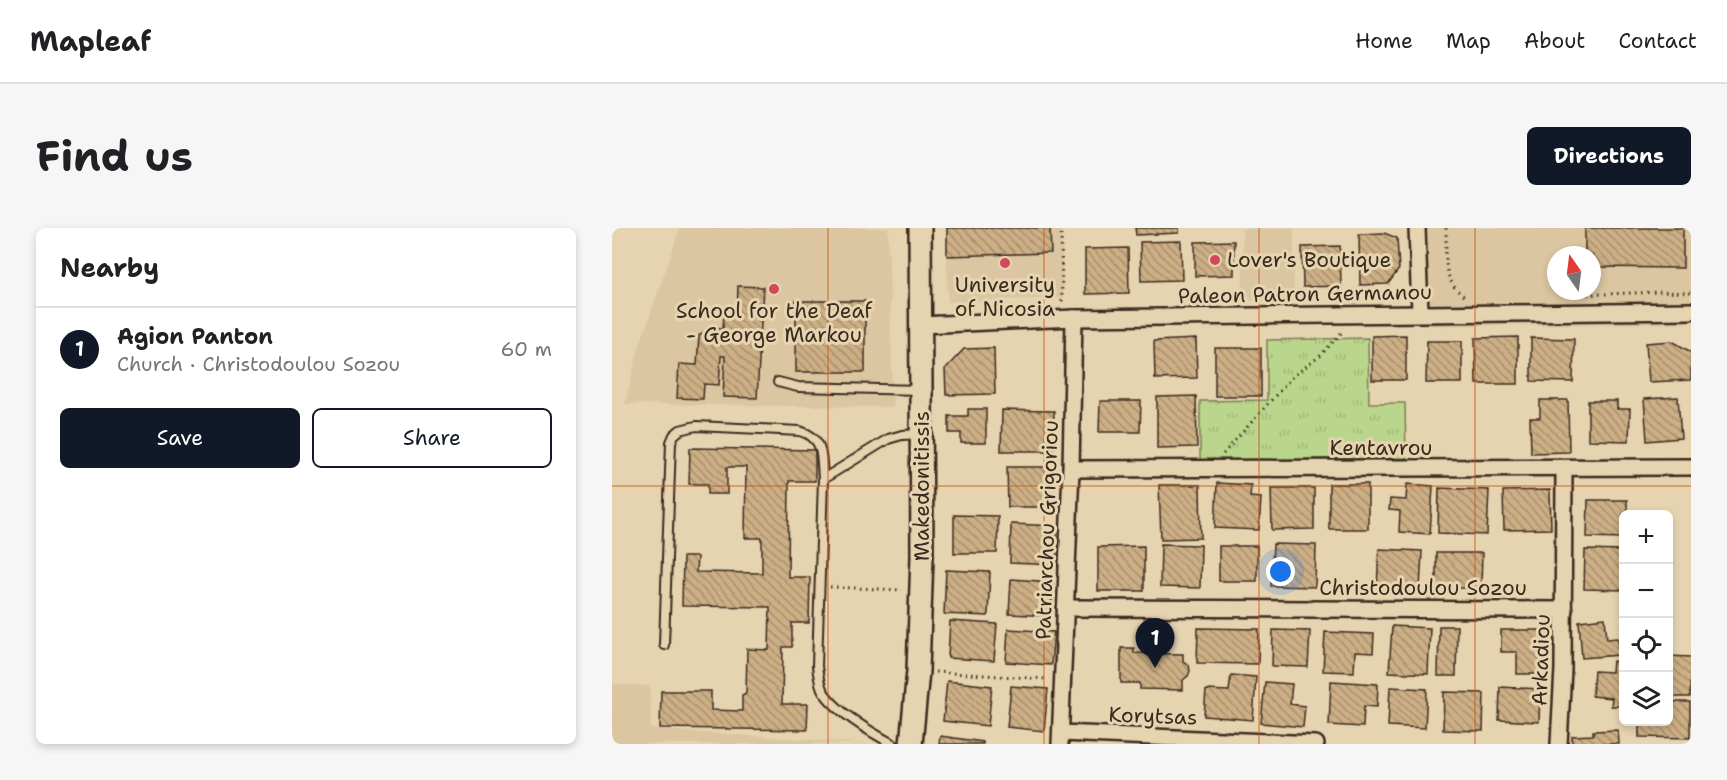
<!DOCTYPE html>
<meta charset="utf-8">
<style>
:root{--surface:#fff;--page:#f6f6f6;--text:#202124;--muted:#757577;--line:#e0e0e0;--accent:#111827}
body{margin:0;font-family:"Shantell Sans",sans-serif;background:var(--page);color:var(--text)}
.controls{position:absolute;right:18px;bottom:18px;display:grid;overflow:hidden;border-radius:9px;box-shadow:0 3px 9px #0003}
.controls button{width:54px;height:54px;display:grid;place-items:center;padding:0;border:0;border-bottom:2px solid var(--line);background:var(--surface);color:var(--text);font:30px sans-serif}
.compass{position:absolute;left:935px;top:18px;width:54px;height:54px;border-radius:50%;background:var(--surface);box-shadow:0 3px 9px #0003;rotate:346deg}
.you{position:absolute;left:669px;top:344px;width:21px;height:21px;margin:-15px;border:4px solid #fff;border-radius:50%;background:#1a73e8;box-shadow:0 0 0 9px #1a73e833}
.badge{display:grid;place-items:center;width:39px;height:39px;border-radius:50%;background:var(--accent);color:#fff;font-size:20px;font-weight:700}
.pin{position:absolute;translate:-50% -50px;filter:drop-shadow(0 2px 3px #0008)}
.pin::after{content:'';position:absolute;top:32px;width:21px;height:18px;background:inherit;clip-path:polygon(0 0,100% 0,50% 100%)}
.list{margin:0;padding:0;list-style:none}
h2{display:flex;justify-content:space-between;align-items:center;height:78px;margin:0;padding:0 24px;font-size:26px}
h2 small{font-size:20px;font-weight:400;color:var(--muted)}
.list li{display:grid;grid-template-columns:39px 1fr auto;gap:18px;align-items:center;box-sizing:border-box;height:84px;padding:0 24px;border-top:2px solid var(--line)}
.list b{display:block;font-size:22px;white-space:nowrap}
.list p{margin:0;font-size:20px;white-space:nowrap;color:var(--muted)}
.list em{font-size:20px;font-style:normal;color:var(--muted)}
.actions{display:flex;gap:12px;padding:18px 24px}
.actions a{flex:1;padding:14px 0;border:2px solid var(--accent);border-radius:9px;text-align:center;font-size:21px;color:var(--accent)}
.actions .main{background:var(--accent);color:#fff}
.icon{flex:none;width:33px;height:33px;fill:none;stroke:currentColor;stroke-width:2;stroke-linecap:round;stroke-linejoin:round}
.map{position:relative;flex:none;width:1079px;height:516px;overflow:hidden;border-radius:9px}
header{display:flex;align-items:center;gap:36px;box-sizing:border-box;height:84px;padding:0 30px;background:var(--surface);border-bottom:2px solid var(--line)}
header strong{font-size:28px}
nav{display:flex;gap:33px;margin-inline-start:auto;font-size:21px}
.intro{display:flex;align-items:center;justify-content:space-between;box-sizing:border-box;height:144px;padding:0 36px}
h1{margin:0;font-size:42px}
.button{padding:15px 27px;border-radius:9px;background:var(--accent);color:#fff;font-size:21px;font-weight:700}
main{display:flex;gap:36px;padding:0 36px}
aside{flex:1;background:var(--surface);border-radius:9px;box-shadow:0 3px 9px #0003}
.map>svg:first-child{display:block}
</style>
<header>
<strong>Mapleaf</strong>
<nav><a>Home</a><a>Map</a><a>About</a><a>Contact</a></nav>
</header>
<div class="intro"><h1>Find us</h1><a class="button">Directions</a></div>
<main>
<aside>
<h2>Nearby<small></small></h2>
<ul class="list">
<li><span class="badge">1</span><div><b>Agion Panton</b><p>Church · Christodoulou Sozou</p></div><em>60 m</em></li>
</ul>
<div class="actions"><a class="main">Save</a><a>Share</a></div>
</aside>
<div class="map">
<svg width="1079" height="516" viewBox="0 0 1079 516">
<defs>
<pattern id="grass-tufts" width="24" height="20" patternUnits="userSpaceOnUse" patternTransform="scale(1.5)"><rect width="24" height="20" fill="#bad58c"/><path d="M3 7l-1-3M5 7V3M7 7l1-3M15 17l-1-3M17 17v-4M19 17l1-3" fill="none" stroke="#a1b778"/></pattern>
<pattern id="building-back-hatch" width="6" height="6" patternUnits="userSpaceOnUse" patternTransform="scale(1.5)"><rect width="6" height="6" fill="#cdaf86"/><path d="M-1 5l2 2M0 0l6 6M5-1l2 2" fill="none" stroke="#a88f6d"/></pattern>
</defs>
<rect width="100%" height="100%" fill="#e6d4b1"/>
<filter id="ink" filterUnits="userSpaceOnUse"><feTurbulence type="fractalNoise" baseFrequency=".0167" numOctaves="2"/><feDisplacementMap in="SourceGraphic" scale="12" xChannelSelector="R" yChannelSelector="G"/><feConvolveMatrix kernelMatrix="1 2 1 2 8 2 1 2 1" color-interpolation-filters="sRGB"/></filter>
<g filter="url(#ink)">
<g fill="#dbc6a1" fill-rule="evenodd">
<path d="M68 0H276L281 179 13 176 27 119Z"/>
<path d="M334 0H450L451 70 336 74Z"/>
<path d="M682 0V72L631 73 630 1Z"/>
<path d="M807 0H1079V95L808 98ZM944 27H980V63H944Z"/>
<path d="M0 456 38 458 39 501 260 516H0Z"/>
</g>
<path fill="url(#grass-tufts)" stroke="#7a8055" stroke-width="1.5" d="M756 110 757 175H793L794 230 588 233V173L655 172V112Z"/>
<g fill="url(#building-back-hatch)" stroke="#3b2a1e" stroke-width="1.5">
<path d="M335 0H438L439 25 335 28Z"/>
<path d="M523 0H567V5L524 7Z"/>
<path d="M973 0H1071V40L980 39V27H973Z"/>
<path d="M772 5 785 10 787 41 776 56 748 57 747 6Z"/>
<path d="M569 13 570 52 529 53 528 14Z"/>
<path d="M622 13V47L583 48V14Z"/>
<path d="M728 18 729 58 691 59 690 19Z"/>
<path d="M516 20 517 65 473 66V21Z"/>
<path d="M126 58 151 59 145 170 111 169 113 128H109L107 157 92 156 91 171 65 170 67 136 85 137 87 108 98 99 111 100 112 87 125 88Z"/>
<rect x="184" y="73" width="69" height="71"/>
<path d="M794 107V152H760V108Z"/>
<path d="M906 109V156H864L863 110Z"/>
<path d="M919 110 962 111 961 154 919 153Z"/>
<path d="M584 111 585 150 543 151 542 113Z"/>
<path d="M815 113H850V155H814Z"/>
<path d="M1060 113 1079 124V152L1037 154 1034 115Z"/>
<path d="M382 120 383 166 334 167 333 141 352 121Z"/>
<rect x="603" y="120" width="46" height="48"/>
<path d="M584 168 585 219 545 220V169Z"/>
<path d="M1066 169 1069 210 1035 213 1032 171Z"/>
<path d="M928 172H956L957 224 919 225 918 190H928Z"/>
<path d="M488 173H529L528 204H487Z"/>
<path d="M976 173H1005V181H1018L1017 213 976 212Z"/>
<path d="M356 181H374V215H349V205H337V188H356Z"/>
<path d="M390 182 442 183 441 223H389Z"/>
<path d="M78 220 203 222V253H177L176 349H198L197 395H180V419H171L170 476H196L195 502 48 500 49 463H99V482L130 483V467L134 465 135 421 157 422 158 379 70 378 71 329H85L84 344 150 345V310H133L134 239H115V266H96V256H77Z"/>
<path d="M395 239H438V279H396Z"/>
<path d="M605 255 639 257 638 269 649 270 647 302 603 300Z"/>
<rect x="717" y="256" width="39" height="45"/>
<path d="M795 256 821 258 818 306 787 304 788 283 777 282 778 271 794 272Z"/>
<path d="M547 257H588L589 310 549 311Z"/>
<path d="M659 260H702V301L660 302Z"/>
<path d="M827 260 877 262 875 307 826 305Z"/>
<path d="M938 262 939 301 892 302 891 263Z"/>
<path d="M976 272H1015V286H1011V310L975 309Z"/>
<path d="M342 287 386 288 385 325H342Z"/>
<path d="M399 296 445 298 444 337 398 335Z"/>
<path d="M549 316 589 317 588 360 548 359Z"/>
<path d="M661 316 704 317 703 359 659 358Z"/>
<path d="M532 318V363H486V319Z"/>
<rect x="607" y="318" width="38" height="35"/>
<path d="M767 321 810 323 808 361 765 359Z"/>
<path d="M973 322 1011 323V362L972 361Z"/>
<path d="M824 325H870L869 360H824Z"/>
<path d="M334 342 378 344 376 388 332 386Z"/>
<path d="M399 351 441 354 439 388 397 386Z"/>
<path d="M993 390 995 411 1006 410 1008 427 970 430 967 393Z"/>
<path d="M338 393 385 396 382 433 336 430Z"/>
<path d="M780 398 818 400 816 446 777 444Z"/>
<path d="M827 398H845L844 448H826Z"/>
<path d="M586 400 647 401 646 436 585 435Z"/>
<path d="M396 401 442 404 439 437 394 434Z"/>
<path d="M661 402 698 403 696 439 660 438Z"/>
<path d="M889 402H936V446H905V424H889Z"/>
<path d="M713 404 762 406 761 425 743 424 742 444 711 443Z"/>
<path d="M509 420H522V425L571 426V433L577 437 578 443 576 448 571 452V462L528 461V455H509Z"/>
<path d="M1056 428 1079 429 1078 469H1056Z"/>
<path d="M1001 433 1011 434V478H999L1000 470 980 468 982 443 1000 444Z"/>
<path d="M619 447 644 449 641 492 592 488 594 462 617 463Z"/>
<path d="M335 453 380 458 376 498 331 493Z"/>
<path d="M719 453 766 456 765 479 752 478 751 499 717 497Z"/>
<path d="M653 454 680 456 678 476 693 478 691 499 649 495Z"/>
<path d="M399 458 436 461 432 503 395 499Z"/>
<path d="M778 459 815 461 813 500 776 498Z"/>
<path d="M888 459 928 461 927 494 887 492Z"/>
<path d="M832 464 872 465 871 503 831 502Z"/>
<path d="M1056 474H1078V510L1027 509V494H1056Z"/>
<path d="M1006 502 1007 516H960V508L981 507V503Z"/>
<path d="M328 508 371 514V516H327Z"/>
</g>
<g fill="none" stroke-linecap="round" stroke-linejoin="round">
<g stroke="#3b2a1e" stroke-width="12">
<g id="lane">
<path d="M166 154 186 159 308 162"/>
<path d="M52 417 59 214 62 207 68 202 84 198 188 203C213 210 209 229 211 251"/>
<path d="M281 516C260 505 221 482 210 461 207 454 206 446 205 438L211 251 276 211 290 207 309 206"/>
</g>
</g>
<g stroke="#3b2a1e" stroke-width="20">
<g id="street">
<path d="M805 0 808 85"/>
<path d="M309 97 462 90 1079 83"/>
<path d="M459 241 1079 239"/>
<path d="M453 380 952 382"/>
<path d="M449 505 704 516"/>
<path d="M448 516 459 241 462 90"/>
<path d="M947 516 951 441 952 240"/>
</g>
</g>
<g stroke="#3b2a1e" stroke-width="26">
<path id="secondary" d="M299 516 306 443 310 328 308 0"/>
</g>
<g stroke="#3b2a1e" stroke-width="3" stroke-dasharray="1.5 4.5" stroke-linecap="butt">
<path d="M449 0 450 76"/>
<path d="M834 0C835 28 828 51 853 69"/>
<path d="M963 67 1049 64 1079 65"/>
<path d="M611 226 680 149 708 128 732 102"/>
<path d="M218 359 290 362"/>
<path d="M323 444 436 451"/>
</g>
<use href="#lane" stroke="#e6d4b1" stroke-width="8"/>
<use href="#street" stroke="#e6d4b1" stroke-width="15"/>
<use href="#secondary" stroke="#e6d4b1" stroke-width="21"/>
</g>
</g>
<path fill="none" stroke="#c55010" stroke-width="1.5" stroke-opacity="0.55" d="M216 0V516M432 0V516M647 0V516M863 0V516M0 258H1079"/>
<g fill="#d1495b" stroke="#e6d4b1" stroke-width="2">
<circle cx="603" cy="32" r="6"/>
<circle cx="393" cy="35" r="6"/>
<circle cx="162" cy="61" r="6"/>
</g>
<g text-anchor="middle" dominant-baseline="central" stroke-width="6" stroke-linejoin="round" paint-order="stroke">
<g font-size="21" fill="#3b2a1e" stroke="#e6d4b1">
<text x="615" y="32" text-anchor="start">Lover's Boutique</text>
<text x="393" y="57">University<tspan x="393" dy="24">of Nicosia</tspan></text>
<text x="162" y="83">School for the Deaf<tspan x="162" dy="24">- George Markou</tspan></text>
</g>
<g font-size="21" fill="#3b2a1e" stroke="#e6d4b1">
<text transform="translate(693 66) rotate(-1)">Paleon Patron Germanou</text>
<text x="769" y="220">Kentavrou</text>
<text transform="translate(310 258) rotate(-90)">Makedonitissis</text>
<text transform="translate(435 302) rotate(-88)">Patriarchou Grigoriou</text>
<text x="811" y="360">Christodoulou Sozou</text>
<text transform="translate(929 432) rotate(-88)">Arkadiou</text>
<text transform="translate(541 488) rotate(2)">Korytsas</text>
</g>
</g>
</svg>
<div class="controls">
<button>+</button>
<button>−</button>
<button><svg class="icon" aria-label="locate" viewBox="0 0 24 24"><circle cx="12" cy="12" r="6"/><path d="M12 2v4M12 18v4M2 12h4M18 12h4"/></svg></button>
<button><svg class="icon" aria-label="layers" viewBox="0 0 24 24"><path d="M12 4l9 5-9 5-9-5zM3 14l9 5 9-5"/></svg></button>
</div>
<svg class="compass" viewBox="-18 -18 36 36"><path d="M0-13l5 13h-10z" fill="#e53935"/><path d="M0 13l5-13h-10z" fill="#757577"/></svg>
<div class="you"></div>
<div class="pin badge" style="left:543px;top:440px">1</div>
</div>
</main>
